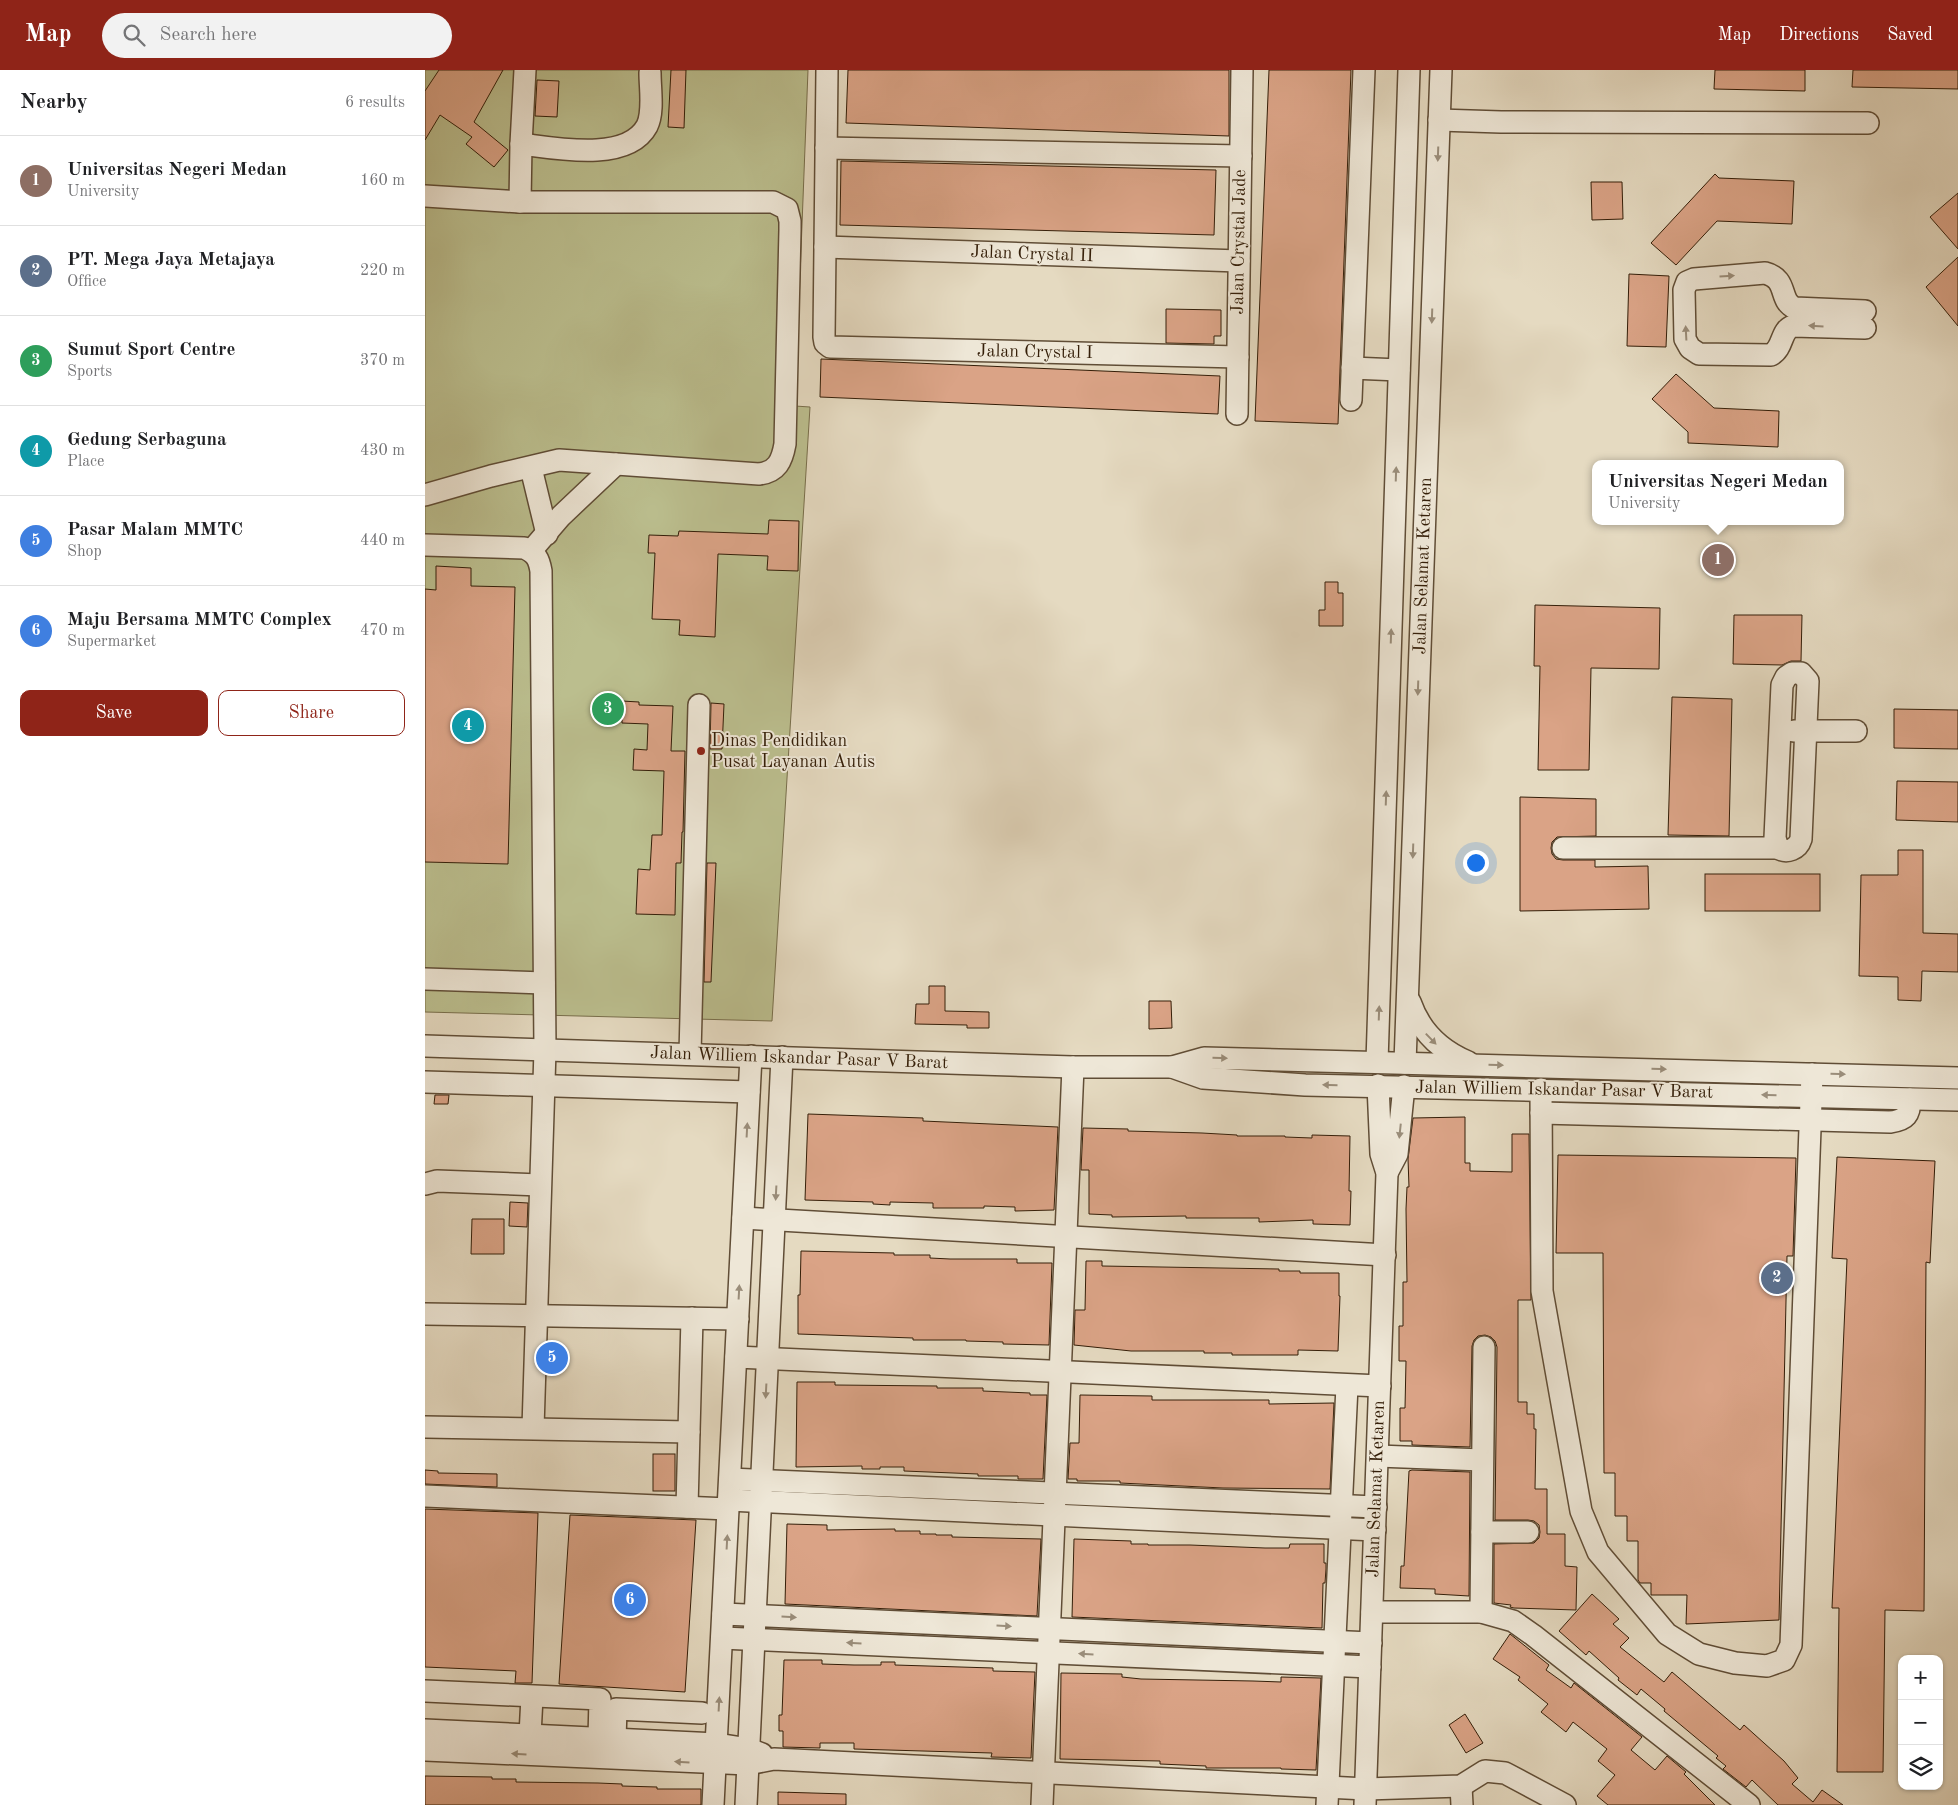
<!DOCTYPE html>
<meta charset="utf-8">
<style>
:root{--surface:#fff;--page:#f2f2f2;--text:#202124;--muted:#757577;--line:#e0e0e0;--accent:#8f2418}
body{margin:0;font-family:"Old Standard TT",serif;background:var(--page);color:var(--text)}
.controls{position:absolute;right:15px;bottom:15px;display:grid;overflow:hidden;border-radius:10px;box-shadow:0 1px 4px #0004}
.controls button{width:45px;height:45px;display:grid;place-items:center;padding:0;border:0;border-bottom:1px solid var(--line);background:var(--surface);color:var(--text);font:25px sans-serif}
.you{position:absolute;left:1050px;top:792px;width:18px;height:18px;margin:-12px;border:4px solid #fff;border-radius:50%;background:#1a73e8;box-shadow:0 0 0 8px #1a73e833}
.badge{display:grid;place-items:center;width:32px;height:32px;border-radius:50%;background:var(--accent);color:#fff;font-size:16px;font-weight:700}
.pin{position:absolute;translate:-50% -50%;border:2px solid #fff;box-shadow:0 1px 5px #0006}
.popup{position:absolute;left:1167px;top:390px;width:252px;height:65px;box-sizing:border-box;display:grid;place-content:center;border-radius:10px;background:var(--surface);filter:drop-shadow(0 1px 4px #0005);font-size:16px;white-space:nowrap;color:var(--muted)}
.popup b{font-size:19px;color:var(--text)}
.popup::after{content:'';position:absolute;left:50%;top:100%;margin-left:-10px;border:10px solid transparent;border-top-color:var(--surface)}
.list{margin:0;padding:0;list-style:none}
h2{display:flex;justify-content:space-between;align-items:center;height:65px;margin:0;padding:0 20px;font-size:21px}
h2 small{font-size:16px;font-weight:400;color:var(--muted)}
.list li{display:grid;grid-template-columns:32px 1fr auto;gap:15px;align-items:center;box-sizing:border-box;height:90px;padding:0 20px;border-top:1px solid var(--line)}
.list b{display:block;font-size:19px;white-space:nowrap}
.list p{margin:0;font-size:16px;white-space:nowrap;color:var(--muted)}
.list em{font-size:16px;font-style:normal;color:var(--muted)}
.actions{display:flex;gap:10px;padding:15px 20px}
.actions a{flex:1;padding:11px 0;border:1px solid var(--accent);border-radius:10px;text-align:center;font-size:18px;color:var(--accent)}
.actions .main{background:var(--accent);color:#fff}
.icon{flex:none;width:28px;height:28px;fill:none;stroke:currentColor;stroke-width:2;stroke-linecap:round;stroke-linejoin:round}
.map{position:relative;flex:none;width:1533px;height:1735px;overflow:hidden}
header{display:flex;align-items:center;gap:30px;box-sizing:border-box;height:70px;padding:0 25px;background:var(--accent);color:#fff}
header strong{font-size:24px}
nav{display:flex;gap:28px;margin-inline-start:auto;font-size:18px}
.search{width:350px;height:45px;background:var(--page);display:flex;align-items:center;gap:12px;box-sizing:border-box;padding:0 18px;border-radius:28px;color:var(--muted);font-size:19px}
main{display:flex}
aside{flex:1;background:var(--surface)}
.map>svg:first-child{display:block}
</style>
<header>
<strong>Map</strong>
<div class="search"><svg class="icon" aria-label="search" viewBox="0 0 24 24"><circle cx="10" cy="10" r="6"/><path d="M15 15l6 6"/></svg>Search here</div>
<nav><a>Map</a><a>Directions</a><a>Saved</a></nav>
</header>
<main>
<aside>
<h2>Nearby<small>6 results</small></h2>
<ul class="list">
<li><span class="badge" style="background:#8d6e63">1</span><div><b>Universitas Negeri Medan</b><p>University</p></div><em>160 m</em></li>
<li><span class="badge" style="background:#5c6f8a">2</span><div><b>PT. Mega Jaya Metajaya</b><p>Office</p></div><em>220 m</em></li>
<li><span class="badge" style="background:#2e9e5b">3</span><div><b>Sumut Sport Centre</b><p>Sports</p></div><em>370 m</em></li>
<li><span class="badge" style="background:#0f9aa8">4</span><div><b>Gedung Serbaguna</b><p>Place</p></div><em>430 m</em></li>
<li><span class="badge" style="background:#3f7fe0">5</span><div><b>Pasar Malam MMTC</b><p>Shop</p></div><em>440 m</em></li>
<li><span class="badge" style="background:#3f7fe0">6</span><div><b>Maju Bersama MMTC Complex</b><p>Supermarket</p></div><em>470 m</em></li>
</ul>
<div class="actions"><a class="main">Save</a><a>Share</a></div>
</aside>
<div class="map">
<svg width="1533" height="1735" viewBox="0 0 1533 1735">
<rect width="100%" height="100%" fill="#e5dac1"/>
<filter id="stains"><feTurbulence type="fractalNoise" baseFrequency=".004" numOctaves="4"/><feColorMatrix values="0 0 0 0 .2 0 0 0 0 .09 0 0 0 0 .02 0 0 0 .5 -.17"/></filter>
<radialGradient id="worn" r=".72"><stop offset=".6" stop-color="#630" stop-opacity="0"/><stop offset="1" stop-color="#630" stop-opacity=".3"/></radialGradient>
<path fill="#bbbe8e" stroke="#786e4b" d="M0 0H383L370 336 385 337 347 951 0 942Z"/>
<g fill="#daa386" stroke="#341e08">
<path d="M14 0H78L49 52 83 80 69 97 41 74 47 67 15 45 0 70V21Z"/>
<path d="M246 0H261L259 58 243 57Z"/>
<path d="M423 0H804V66L421 53Z"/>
<path d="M844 0H926L913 354 830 351Z"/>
<path d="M1290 0H1380V21L1289 19Z"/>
<path d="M1428 0H1533V19L1427 17Z"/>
<path d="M112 10 134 11 132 47 110 46Z"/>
<path d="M416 91 791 100 789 165 415 155Z"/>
<path d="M1290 104 1294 108 1369 111 1367 154 1292 151 1251 195 1226 173Z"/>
<path d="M1166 112H1197L1198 149 1167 150Z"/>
<path d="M1533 123V179L1505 147Z"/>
<path d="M1533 187V256L1501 217Z"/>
<path d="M1204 204 1244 206 1241 277 1202 276Z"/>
<path d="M741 239 796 240V266H789V274L741 273Z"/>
<path d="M396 289 795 306 793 344 395 327Z"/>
<path d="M1251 304 1289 338 1354 341 1353 377 1263 373V362L1227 329Z"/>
<path d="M344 450 374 451 373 501 342 500 343 486 293 484 290 567 254 565 255 550 227 549 230 483H223L224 465 253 466 254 461 343 464Z"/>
<path d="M11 496 46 498V516L90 517 83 794 0 792V519L11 520Z"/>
<path d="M900 512H913V523H918V556H894V540H900Z"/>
<path d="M1110 535 1235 538 1234 599 1166 598 1164 700H1113L1115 596H1109Z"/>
<path d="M1309 545H1377L1376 591H1366L1357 595 1308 594Z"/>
<path d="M1247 627 1307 629 1304 766 1243 765Z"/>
<path d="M197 631 214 632V635L248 636 246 681H260L258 762H257L256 793H251L250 845 211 844 213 799 225 800 227 765H237L239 701 208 700 209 679 222 680 223 654 197 653Z"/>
<path d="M286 633 299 634 297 679H285Z"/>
<path d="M1469 639 1533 640V679L1469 678Z"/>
<path d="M1472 711 1533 712V752L1471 750Z"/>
<path d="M1095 727 1171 729V766L1132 767 1127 772 1126 778 1127 784 1131 789 1138 790H1170V797L1223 796 1224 839 1095 841Z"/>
<path d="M1473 780H1498V863L1533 864V902L1497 901 1496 931 1473 930V907L1434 906 1436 805H1473Z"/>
<path d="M282 793H291L286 912H279Z"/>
<rect x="1280" y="804" width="115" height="37"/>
<path d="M504 916H520V941L564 942V958H542V955L490 954 491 934H504Z"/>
<path d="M724 931H746L747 958 724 959Z"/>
<path d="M10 1025H24L23 1034H9Z"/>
<path d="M383 1044 498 1048V1051L633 1057 629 1140 590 1141V1137L559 1136V1138H508V1133L465 1132V1135L448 1134V1132L380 1130Z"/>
<path d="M1040 1047V1093H1045V1101L1087 1102V1064H1104L1106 1230H1093V1332H1102V1344H1109V1359H1111L1110 1419H1122V1464H1140V1496L1152 1497 1151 1540 1089 1538 1085 1537 1086 1535 1069 1533V1474L1109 1473 1114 1468 1115 1462 1114 1455 1109 1451 1103 1450H1070L1072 1277 1070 1271 1066 1267 1060 1265 1053 1266 1049 1270 1047 1276 1045 1377 987 1375V1371H975V1338H980L981 1291H974V1256H978V1212H982L981 1139 982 1117H984L983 1089 988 1048Z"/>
<path d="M658 1058 703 1059V1061L777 1063 812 1065V1066H860V1067L887 1068V1065L925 1066 924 1121H926L925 1155 888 1154V1150L834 1152V1148H761V1146L687 1147V1145L664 1144V1100H656Z"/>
<path d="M1133 1085 1371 1088 1368 1186H1362L1354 1550 1261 1554 1262 1525H1226V1513H1215L1213 1510V1471H1202V1446H1190V1403H1179L1178 1183H1131Z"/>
<path d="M1412 1087 1510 1091 1505 1193 1501 1192 1499 1541 1460 1540 1458 1702H1412L1414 1538H1407L1422 1189 1407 1188Z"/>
<path d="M85 1132 103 1133 102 1157 84 1156Z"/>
<path d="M47 1149H79V1184H46Z"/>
<path d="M376 1181 469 1183V1185H505V1188L525 1189H592V1193H627L624 1275 578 1274V1272L541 1271V1270H488V1268L373 1264V1225H375Z"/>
<path d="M661 1191H677V1196L854 1199V1201H875V1203H914V1226H915L913 1281 873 1280V1285H807V1283H779V1281H706L649 1275 650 1240H660Z"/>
<path d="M372 1312H410V1315L512 1316V1318H558V1321L605 1323V1325H622L618 1409H593V1406H553V1404L479 1401V1397H455V1399H437V1396L371 1397Z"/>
<path d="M655 1325 727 1326V1330H844V1334L909 1333 905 1419 798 1418 695 1413V1411H652V1409H643L645 1373H654Z"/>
<rect x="228" y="1384" width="22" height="37"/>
<path d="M0 1400 13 1401V1403L72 1404V1417L0 1414Z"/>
<path d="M987 1400 1045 1402 1044 1526 1010 1524V1519L975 1518 976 1496H979L984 1401Z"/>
<path d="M0 1439 113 1443 107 1613H90L91 1601 0 1597Z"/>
<path d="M145 1445 271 1450 260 1622 134 1614Z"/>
<path d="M362 1454 402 1455V1460L470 1459V1461H495V1464H511V1465H527V1467L616 1469 612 1546 360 1534Z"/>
<path d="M649 1469 706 1471V1474H723V1475H765L840 1478H864L865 1474H899V1493H901V1499L900 1513H898L897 1558 647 1547Z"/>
<path d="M1167 1524 1194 1549 1188 1554 1204 1568 1195 1577 1239 1612 1247 1602 1315 1660 1319 1655 1359 1691 1373 1708 1367 1714 1388 1732 1397 1720 1418 1735H1353L1327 1710 1321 1717 1298 1699 1301 1696 1291 1688 1293 1686 1239 1641 1240 1639 1216 1619 1212 1625 1193 1610 1194 1608 1164 1581 1161 1585 1134 1561Z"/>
<path d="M1085 1564 1124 1595 1121 1600 1146 1618 1149 1613 1217 1667 1206 1680 1230 1700 1242 1686 1261 1702 1259 1704 1290 1735H1183L1172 1726 1190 1705 1173 1691 1182 1679 1148 1652 1141 1662 1116 1642 1123 1634 1093 1610 1095 1607 1068 1589Z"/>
<path d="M359 1590H397V1594L429 1595H456V1592H470V1595L568 1598V1601L610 1602 606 1688 566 1687 567 1683 429 1679V1673H395V1678L358 1677V1661H354V1645H357Z"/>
<path d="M636 1603 697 1604V1607L716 1609 828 1611 856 1612V1607L896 1608 891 1700 856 1699V1698H781V1696L735 1694V1691L635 1689Z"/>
<path d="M1040 1644 1058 1673 1041 1683 1024 1655Z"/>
<path d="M0 1706 67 1707V1709H91V1712L173 1713 197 1714V1716L232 1717V1719H276V1735H0Z"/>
<path d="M353 1722 421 1724V1735H353Z"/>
</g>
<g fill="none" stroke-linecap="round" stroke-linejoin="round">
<g stroke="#604d36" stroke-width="24">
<g id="minor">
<path d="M402 0 399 267 400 273 405 277 813 287"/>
<path d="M1014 50 1076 52 1443 53"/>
<path d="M96 74C129 78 202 93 222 56 229 42 225 19 225 3"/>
<path d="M401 78 816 86"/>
<path d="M0 126 95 132 96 74 100 0"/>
<path d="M400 177 814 191"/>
<path d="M1440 241 1370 238C1353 231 1364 209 1340 203L1269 209 1262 212 1259 220 1260 269 1265 278 1274 284 1346 285C1359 278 1355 260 1368 256L1440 258"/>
<path d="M927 298 974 300"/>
<path d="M926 330 939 0"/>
<path d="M812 344 817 0"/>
<path d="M106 398 122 464"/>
<path d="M0 425 66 406 134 390 334 404C352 402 357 391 360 374L365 160V151L362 139 348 132H95"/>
<path d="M0 475 99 478C111 483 114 489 116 501L120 980 108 1358"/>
<path d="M106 481 136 446 191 394"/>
<path d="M1367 603H1376L1383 611 1376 769C1373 779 1362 784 1353 778L1350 768 1357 615 1361 607Z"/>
<path d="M1369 661H1431"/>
<path d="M1138 778H1353"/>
<path d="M0 909 119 913"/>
<path d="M985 932C995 961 1014 980 1043 992"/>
<path d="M0 976 648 997H747L779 988 1533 1008"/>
<path d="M265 984 274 635"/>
<path d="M952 992 984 0"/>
<path d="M980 993 1016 0"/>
<path d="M747 997 778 1008 880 1015 1533 1030"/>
<path d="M0 1012 324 1022"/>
<path d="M1116 1019 1117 1221 1156 1441 1173 1482 1242 1564 1274 1584 1310 1593 1342 1596 1359 1590 1366 1575 1387 1004"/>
<path d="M1116 1043 1465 1052C1481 1050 1485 1045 1485 1029"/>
<path d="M962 1103 972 1084 979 1016"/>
<path d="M0 1114 12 1111 115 1115"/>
<path d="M318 1148 960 1185"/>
<path d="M0 1244 313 1249"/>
<path d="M311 1287 955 1316"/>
<path d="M0 1357 264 1362"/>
<path d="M953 1386 1057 1390"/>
<path d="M305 1409 951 1437"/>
<path d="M0 1426 303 1439"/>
<path d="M304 1430 950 1460"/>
<path d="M262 1437 267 1248"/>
<path d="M1057 1462H1103"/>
<path d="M947 1542H1056L1088 1551 1108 1565 1324 1735"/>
<path d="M1056 1542 1059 1277"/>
<path d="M298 1544 946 1573"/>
<path d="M297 1568 945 1597"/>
<path d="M0 1621 175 1629 174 1668"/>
<path d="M0 1660 292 1674 324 1679 337 1684"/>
<path d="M105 1665 107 1627"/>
<path d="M190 1669 191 1639 277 1643"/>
<path d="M0 1680 323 1694 349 1689 941 1719 1036 1716 1060 1701 1080 1703 1140 1735"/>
<path d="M1036 1716 1037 1735"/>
<path d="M288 1735 326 986"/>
<path d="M321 1735 357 987"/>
<path d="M617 1735 648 997"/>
<path d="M902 1735 922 1316"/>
<path d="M940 1735 962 1103 956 1084 953 1015"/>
</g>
</g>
<use href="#minor" stroke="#eee7d7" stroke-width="21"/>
</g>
<defs><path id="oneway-solid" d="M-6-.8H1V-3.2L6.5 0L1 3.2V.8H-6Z" transform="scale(1.25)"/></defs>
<g fill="#9a8d7a">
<use href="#oneway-solid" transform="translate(1013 84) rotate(92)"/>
<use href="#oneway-solid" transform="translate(1302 206) rotate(-4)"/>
<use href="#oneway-solid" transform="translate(1007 246) rotate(92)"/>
<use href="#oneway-solid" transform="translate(1391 256) rotate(-177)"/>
<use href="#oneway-solid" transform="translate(1261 263) rotate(-93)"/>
<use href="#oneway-solid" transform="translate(971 404) rotate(-88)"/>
<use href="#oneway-solid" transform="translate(966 566) rotate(-88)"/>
<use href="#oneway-solid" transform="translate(993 618) rotate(92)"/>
<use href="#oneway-solid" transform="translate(961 728) rotate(-88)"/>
<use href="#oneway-solid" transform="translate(988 781) rotate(92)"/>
<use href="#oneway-solid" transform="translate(954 943) rotate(-88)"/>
<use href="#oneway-solid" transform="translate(1006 969) rotate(46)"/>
<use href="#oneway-solid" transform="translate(795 988) rotate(1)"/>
<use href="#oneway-solid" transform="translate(1071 995) rotate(2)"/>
<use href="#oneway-solid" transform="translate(1234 999) rotate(2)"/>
<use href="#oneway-solid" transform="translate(1413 1004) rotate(2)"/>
<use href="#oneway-solid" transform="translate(905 1015) rotate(-179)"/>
<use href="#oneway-solid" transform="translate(1344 1025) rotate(-179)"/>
<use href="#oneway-solid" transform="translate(322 1060) rotate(-87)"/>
<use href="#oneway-solid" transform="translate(975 1061) rotate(96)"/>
<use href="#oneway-solid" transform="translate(351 1123) rotate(93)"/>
<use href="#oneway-solid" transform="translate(314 1222) rotate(-87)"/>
<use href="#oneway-solid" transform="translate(341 1321) rotate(93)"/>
<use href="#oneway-solid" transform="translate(302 1472) rotate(-87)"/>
<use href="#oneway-solid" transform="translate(364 1547) rotate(3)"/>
<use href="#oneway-solid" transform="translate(579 1556) rotate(3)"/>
<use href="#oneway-solid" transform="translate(429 1573) rotate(-177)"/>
<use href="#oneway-solid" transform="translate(661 1584) rotate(-177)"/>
<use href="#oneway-solid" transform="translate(294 1634) rotate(-87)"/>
<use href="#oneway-solid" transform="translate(94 1684) rotate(-177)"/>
<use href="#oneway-solid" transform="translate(257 1692) rotate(-177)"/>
</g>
<circle fill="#8f2418" stroke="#eee7d7" stroke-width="2" cx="276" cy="681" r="5"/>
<g text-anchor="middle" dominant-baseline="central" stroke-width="4" stroke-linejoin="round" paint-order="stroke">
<g font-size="18" fill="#341e08" stroke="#eee7d7">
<text transform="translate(814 172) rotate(-89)">Jalan Crystal Jade</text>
<text transform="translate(607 184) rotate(2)">Jalan Crystal II</text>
<text transform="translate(610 282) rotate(1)">Jalan Crystal I</text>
<text transform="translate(998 496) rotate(-88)">Jalan Selamat Ketaren</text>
<text transform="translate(374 988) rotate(2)">Jalan Williem Iskandar Pasar V Barat</text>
<text transform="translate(1139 1020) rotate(1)">Jalan Williem Iskandar Pasar V Barat</text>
<text transform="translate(951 1419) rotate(-88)">Jalan Selamat Ketaren</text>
</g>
<g font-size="18" fill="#341e08" stroke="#eee7d7" text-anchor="start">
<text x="286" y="671">Dinas Pendidikan<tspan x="286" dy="21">Pusat Layanan Autis</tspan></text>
</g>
</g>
<rect width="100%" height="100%" filter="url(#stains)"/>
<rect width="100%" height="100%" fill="url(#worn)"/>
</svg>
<div class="controls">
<button>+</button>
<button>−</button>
<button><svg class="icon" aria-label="layers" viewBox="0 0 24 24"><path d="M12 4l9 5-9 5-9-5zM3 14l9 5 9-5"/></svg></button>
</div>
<div class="you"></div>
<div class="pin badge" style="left:1293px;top:490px;background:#8d6e63">1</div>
<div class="popup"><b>Universitas Negeri Medan</b>University</div>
<div class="pin badge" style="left:1352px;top:1208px;background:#5c6f8a">2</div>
<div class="pin badge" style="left:183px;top:639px;background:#2e9e5b">3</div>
<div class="pin badge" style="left:43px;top:656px;background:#0f9aa8">4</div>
<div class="pin badge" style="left:127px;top:1288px;background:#3f7fe0">5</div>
<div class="pin badge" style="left:205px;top:1530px;background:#3f7fe0">6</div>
</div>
</main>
